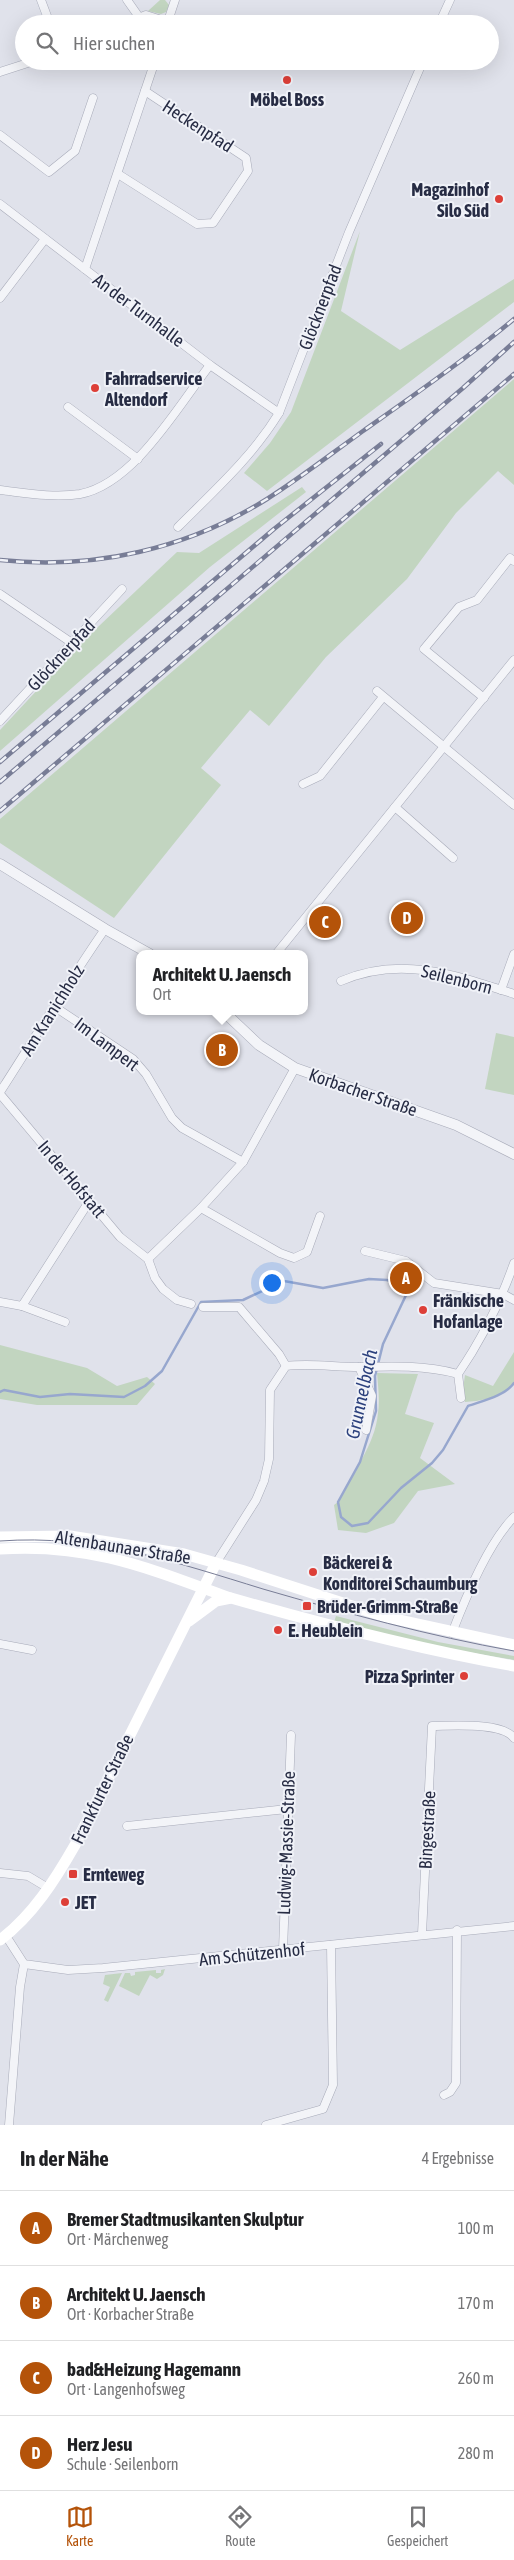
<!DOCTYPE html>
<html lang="de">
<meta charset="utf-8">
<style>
:root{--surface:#fff;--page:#f6f6f6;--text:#202124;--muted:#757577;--line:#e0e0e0;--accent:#b45309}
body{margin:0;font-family:"Asap Condensed",sans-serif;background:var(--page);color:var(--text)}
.you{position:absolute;left:271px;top:1282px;width:18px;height:18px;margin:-12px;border:4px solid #fff;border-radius:50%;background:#1a73e8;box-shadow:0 0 0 8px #1a73e833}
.badge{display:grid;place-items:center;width:32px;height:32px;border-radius:50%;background:var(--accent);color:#fff;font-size:16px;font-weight:700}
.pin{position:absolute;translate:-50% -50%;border:2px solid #fff;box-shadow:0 1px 5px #0006}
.popup{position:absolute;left:136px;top:950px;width:172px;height:65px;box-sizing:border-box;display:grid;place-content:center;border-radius:10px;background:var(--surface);filter:drop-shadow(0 1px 4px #0005);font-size:16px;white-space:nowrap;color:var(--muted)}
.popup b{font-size:19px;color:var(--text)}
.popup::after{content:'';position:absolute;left:50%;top:100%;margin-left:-10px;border:10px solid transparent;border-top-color:var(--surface)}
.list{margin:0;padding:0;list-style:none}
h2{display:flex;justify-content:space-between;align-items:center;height:65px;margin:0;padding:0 20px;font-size:21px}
h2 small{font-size:16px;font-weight:400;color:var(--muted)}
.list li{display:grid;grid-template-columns:32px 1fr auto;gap:15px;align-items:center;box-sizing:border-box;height:75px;padding:0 20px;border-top:1px solid var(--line)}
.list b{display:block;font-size:19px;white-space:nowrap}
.list p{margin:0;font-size:16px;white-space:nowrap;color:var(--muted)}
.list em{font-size:16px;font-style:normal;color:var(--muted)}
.icon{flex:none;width:28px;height:28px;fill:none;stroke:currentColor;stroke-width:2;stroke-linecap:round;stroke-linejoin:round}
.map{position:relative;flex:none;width:514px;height:2125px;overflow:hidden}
.search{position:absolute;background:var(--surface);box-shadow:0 5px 20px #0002;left:15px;right:15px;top:15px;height:55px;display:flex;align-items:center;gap:12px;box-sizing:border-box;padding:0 18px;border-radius:28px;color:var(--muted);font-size:19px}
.sheet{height:365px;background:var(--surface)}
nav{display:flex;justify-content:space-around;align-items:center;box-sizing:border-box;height:70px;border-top:1px solid var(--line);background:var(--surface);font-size:14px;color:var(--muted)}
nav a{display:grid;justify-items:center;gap:2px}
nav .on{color:var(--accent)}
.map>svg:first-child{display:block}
</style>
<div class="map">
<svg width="514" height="2125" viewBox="0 0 514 2125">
<rect width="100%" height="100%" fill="#e0e2eb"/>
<g fill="#c2d5c0">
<path d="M160 0H165L169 5 166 12 161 14 148 11Z"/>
<path d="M360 231 341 311 400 350 514 279V302L267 491 244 473 270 443 291 412Z"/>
<path d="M514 379V485L498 471 456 513 407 579 326 657 269 726 250 710 201 768 221 785 114 918 0 843V819Z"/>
<path d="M302 487 306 492 210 567 0 751V730L80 644 177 552 199 553Z"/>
<path d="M496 1033 514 1037V1095L485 1089Z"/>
<path d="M0 1345 87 1368 117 1386 147 1377 155 1384 137 1405H37L0 1399Z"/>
<path d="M514 1352V1384C504 1397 481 1401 465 1402L462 1396 465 1375 493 1386Z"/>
<path d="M377 1373 418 1374 405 1414 434 1423 420 1458 455 1484 418 1491 394 1523 366 1533 338 1530 334 1505 338 1502C352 1472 375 1446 378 1413 380 1400 378 1386 377 1373Z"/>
<path d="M336 1616 438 1642 514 1656V1660L437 1647 334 1622Z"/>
<path d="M165 1969 163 1975 157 1979 150 1975 139 1996 119 1986 125 1973H130L131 1976 135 1975V1972L156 1970V1973H161V1970Z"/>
<path d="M122 1973 108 2002 104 2000 110 1987 103 1984 105 1975Z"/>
</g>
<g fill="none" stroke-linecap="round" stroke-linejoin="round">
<path stroke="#97a7ce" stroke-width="2.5" d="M0 1392 4 1390 40 1397 70 1394 124 1397 145 1386 162 1371 201 1302 243 1300 284 1281 323 1288 369 1279 387 1280 403 1285 407 1293 383 1344 375 1376 376 1411 360 1462 338 1502 341 1517 352 1526 368 1523 401 1488 432 1463 443 1450 468 1406C482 1401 505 1396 514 1383"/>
<g stroke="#a8abb9" stroke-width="9">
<g id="minor">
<path d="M41 0 50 24"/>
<path d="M127 0 139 17"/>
<path d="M124 24 146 15 168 22"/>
<path d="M167 24 175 0"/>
<path d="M439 24 450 0"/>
<path d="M0 72 34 61"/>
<path d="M0 135 49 172 75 151 93 98"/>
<path d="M118 174 197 224 213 223 248 171 246 158 145 91"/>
<path d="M0 204 210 365 279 413"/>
<path d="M85 269 155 61"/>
<path d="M0 298 45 239"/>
<path d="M68 407 138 459"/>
<path d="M0 490C26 493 53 498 80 494 134 484 178 406 210 365"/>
<path d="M178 527C214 491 252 457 279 413L349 232 423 61"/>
<path d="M0 594 72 643"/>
<path d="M377 691 514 805"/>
<path d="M484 698 424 649 459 607 477 600 510 558 514 561"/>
<path d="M0 721 122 589"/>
<path d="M303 784 320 776 383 697"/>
<path d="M395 807 453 858"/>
<path d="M276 954 514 660"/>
<path d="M341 981C400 955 456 975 514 994"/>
<path d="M501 990 514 954"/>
<path d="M55 1007 133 1059 146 1074 172 1118 182 1128 243 1162"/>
<path d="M295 1068 243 1162 201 1208 280 1253 294 1258 307 1252 320 1216"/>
<path d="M0 1092C35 1038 68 982 105 929"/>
<path d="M0 1094 120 1237 148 1259 155 1278 163 1289 177 1300 191 1304"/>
<path d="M365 1251 406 1261 434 1283 503 1294 514 1300"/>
<path d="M148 1259 201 1208"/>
<path d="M0 1302 22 1306 90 1200"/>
<path d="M22 1306 65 1322"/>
<path d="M203 1307H239L279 1354 286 1366"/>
<path d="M359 1367 372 1396 366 1430"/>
<path d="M461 1398 458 1374C482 1339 500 1303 514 1263"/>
<path d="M216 1563 256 1500 264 1481 269 1459 270 1390 286 1366C311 1363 334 1367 359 1367 392 1366 426 1365 458 1374"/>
<path d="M452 1633C465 1599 489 1542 514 1517"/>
<path d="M0 1644 32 1650"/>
<path d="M127 1826 287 1809"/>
<path d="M0 1873 28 1876 48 1888"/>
<path d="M422 1934 432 1726C452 1726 502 1722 514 1738"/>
<path d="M6 1936 24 1964 68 1970 103 1968 514 1926"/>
<path d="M283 1950 291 1735"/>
<path d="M444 2095 450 2092 456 2083 457 1930"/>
<path d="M9 2125 20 1987 24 1964"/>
<path d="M266 2125 323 2109 333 2085 331 1945"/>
</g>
</g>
<g stroke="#a8abb9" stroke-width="11">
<g id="tertiary">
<path d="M0 864 105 929 150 954"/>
<path d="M223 1011 259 1045 295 1068 456 1125 514 1154"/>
</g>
</g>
<use href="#minor" stroke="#f3f4f8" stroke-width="8"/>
<use href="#tertiary" stroke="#f3f4f8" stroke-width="10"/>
<g stroke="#fff" stroke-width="11">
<path d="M0 1537 70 1536 184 1554 241 1570 386 1617 514 1645"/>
<path d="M0 1549C89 1543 148 1568 230 1598"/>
<path d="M189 1621 216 1601 231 1598C325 1625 418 1649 514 1666"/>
<path d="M0 1940C33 1915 55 1880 75 1845L216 1563"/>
</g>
<path stroke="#787d96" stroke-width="1" d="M0 1541C94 1534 175 1562 263 1589 346 1613 429 1636 514 1651"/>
<g stroke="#787d96" stroke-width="4.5">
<g id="rail">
<path d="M0 560C94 570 187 549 267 499 300 478 331 454 363 431 414 395 466 359 514 319"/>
<path d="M0 762 274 529 381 444"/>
<path d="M0 782 463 388 514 342"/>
<path d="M0 811 514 374"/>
</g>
</g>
<use href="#rail" stroke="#f0f2f8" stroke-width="2.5" stroke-dasharray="8" stroke-linecap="butt"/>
</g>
<g fill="#dd3f38" stroke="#f0f2f8" stroke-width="2">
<circle cx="287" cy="80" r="5"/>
<circle cx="499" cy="199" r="5"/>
<circle cx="95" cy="388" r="5"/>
<circle cx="423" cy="1310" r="5"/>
<circle cx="313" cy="1572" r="5"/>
<rect x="302" y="1601" width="10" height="10" rx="2.5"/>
<circle cx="278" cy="1630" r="5"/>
<circle cx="464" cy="1676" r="5"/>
<rect x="68" y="1869" width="10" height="10" rx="2.5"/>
<circle cx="65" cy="1902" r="5"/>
</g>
<g text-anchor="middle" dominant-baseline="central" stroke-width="4" stroke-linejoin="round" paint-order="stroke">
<g font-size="18" font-weight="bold" fill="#272c44" stroke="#f0f2f8" text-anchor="start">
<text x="287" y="99" text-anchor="middle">Möbel Boss</text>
<text x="489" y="189" text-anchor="end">Magazinhof<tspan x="489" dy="21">Silo Süd</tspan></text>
<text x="105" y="378">Fahrradservice<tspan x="105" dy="21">Altendorf</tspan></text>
<text x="433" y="1300">Fränkische<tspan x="433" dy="21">Hofanlage</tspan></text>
<text x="323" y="1562">Bäckerei &amp;<tspan x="323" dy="21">Konditorei Schaumburg</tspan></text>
<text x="317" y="1606">Brüder-Grimm-Straße</text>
<text x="288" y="1630">E. Heublein</text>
<text x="454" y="1676" text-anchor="end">Pizza Sprinter</text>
<text x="83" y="1874">Ernteweg</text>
<text x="75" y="1902">JET</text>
</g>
<g font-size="18" fill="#272c44" stroke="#f0f2f8">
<text transform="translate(198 126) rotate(33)">Heckenpfad</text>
<text transform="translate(320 307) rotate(-69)">Glöcknerpfad</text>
<text transform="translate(139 310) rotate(37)">An der Turnhalle</text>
<text transform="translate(61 655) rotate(-47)">Glöcknerpfad</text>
<text transform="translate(457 979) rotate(14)">Seilenborn</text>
<text transform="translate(52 1010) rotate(-58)">Am Kranichholz</text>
<text transform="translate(107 1044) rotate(37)">Im Lampert</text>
<text transform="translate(363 1092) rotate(19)">Korbacher Straße</text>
<text transform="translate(72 1179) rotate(50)">In der Hofstatt</text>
<text transform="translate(123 1547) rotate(9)">Altenbaunaer Straße</text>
<text transform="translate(102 1789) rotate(-64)">Frankfurter Straße</text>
<text transform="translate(427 1830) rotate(-87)">Bingestraße</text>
<text transform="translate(286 1843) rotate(-88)">Ludwig-Massie-Straße</text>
<text transform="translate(252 1954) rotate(-6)">Am Schützenhof</text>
</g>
<g font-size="19" font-style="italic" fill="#2c417d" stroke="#f0f2f8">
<text transform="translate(361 1394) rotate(-78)">Grunnelbach</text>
</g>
</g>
</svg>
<div class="you"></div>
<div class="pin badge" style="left:406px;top:1278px">A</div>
<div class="pin badge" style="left:222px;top:1050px">B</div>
<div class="popup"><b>Architekt U. Jaensch</b>Ort</div>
<div class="pin badge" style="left:325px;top:922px">C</div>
<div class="pin badge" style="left:407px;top:918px">D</div>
<div class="search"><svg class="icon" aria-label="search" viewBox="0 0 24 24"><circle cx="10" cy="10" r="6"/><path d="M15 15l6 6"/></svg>Hier suchen</div>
</div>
<section class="sheet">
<h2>In der Nähe<small>4 Ergebnisse</small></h2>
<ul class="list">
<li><span class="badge">A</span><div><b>Bremer Stadtmusikanten Skulptur</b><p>Ort · Märchenweg</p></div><em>100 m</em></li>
<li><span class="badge">B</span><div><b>Architekt U. Jaensch</b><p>Ort · Korbacher Straße</p></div><em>170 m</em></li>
<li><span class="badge">C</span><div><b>bad&amp;Heizung Hagemann</b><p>Ort · Langenhofsweg</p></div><em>260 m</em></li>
<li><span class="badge">D</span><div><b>Herz Jesu</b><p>Schule · Seilenborn</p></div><em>280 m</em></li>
</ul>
</section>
<nav>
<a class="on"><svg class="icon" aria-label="map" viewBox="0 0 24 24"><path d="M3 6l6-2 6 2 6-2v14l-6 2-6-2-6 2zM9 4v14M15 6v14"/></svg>Karte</a>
<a><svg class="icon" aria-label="directions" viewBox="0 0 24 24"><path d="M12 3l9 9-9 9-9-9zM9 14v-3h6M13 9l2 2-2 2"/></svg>Route</a>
<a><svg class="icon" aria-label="saved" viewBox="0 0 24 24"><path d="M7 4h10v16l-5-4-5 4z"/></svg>Gespeichert</a>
</nav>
